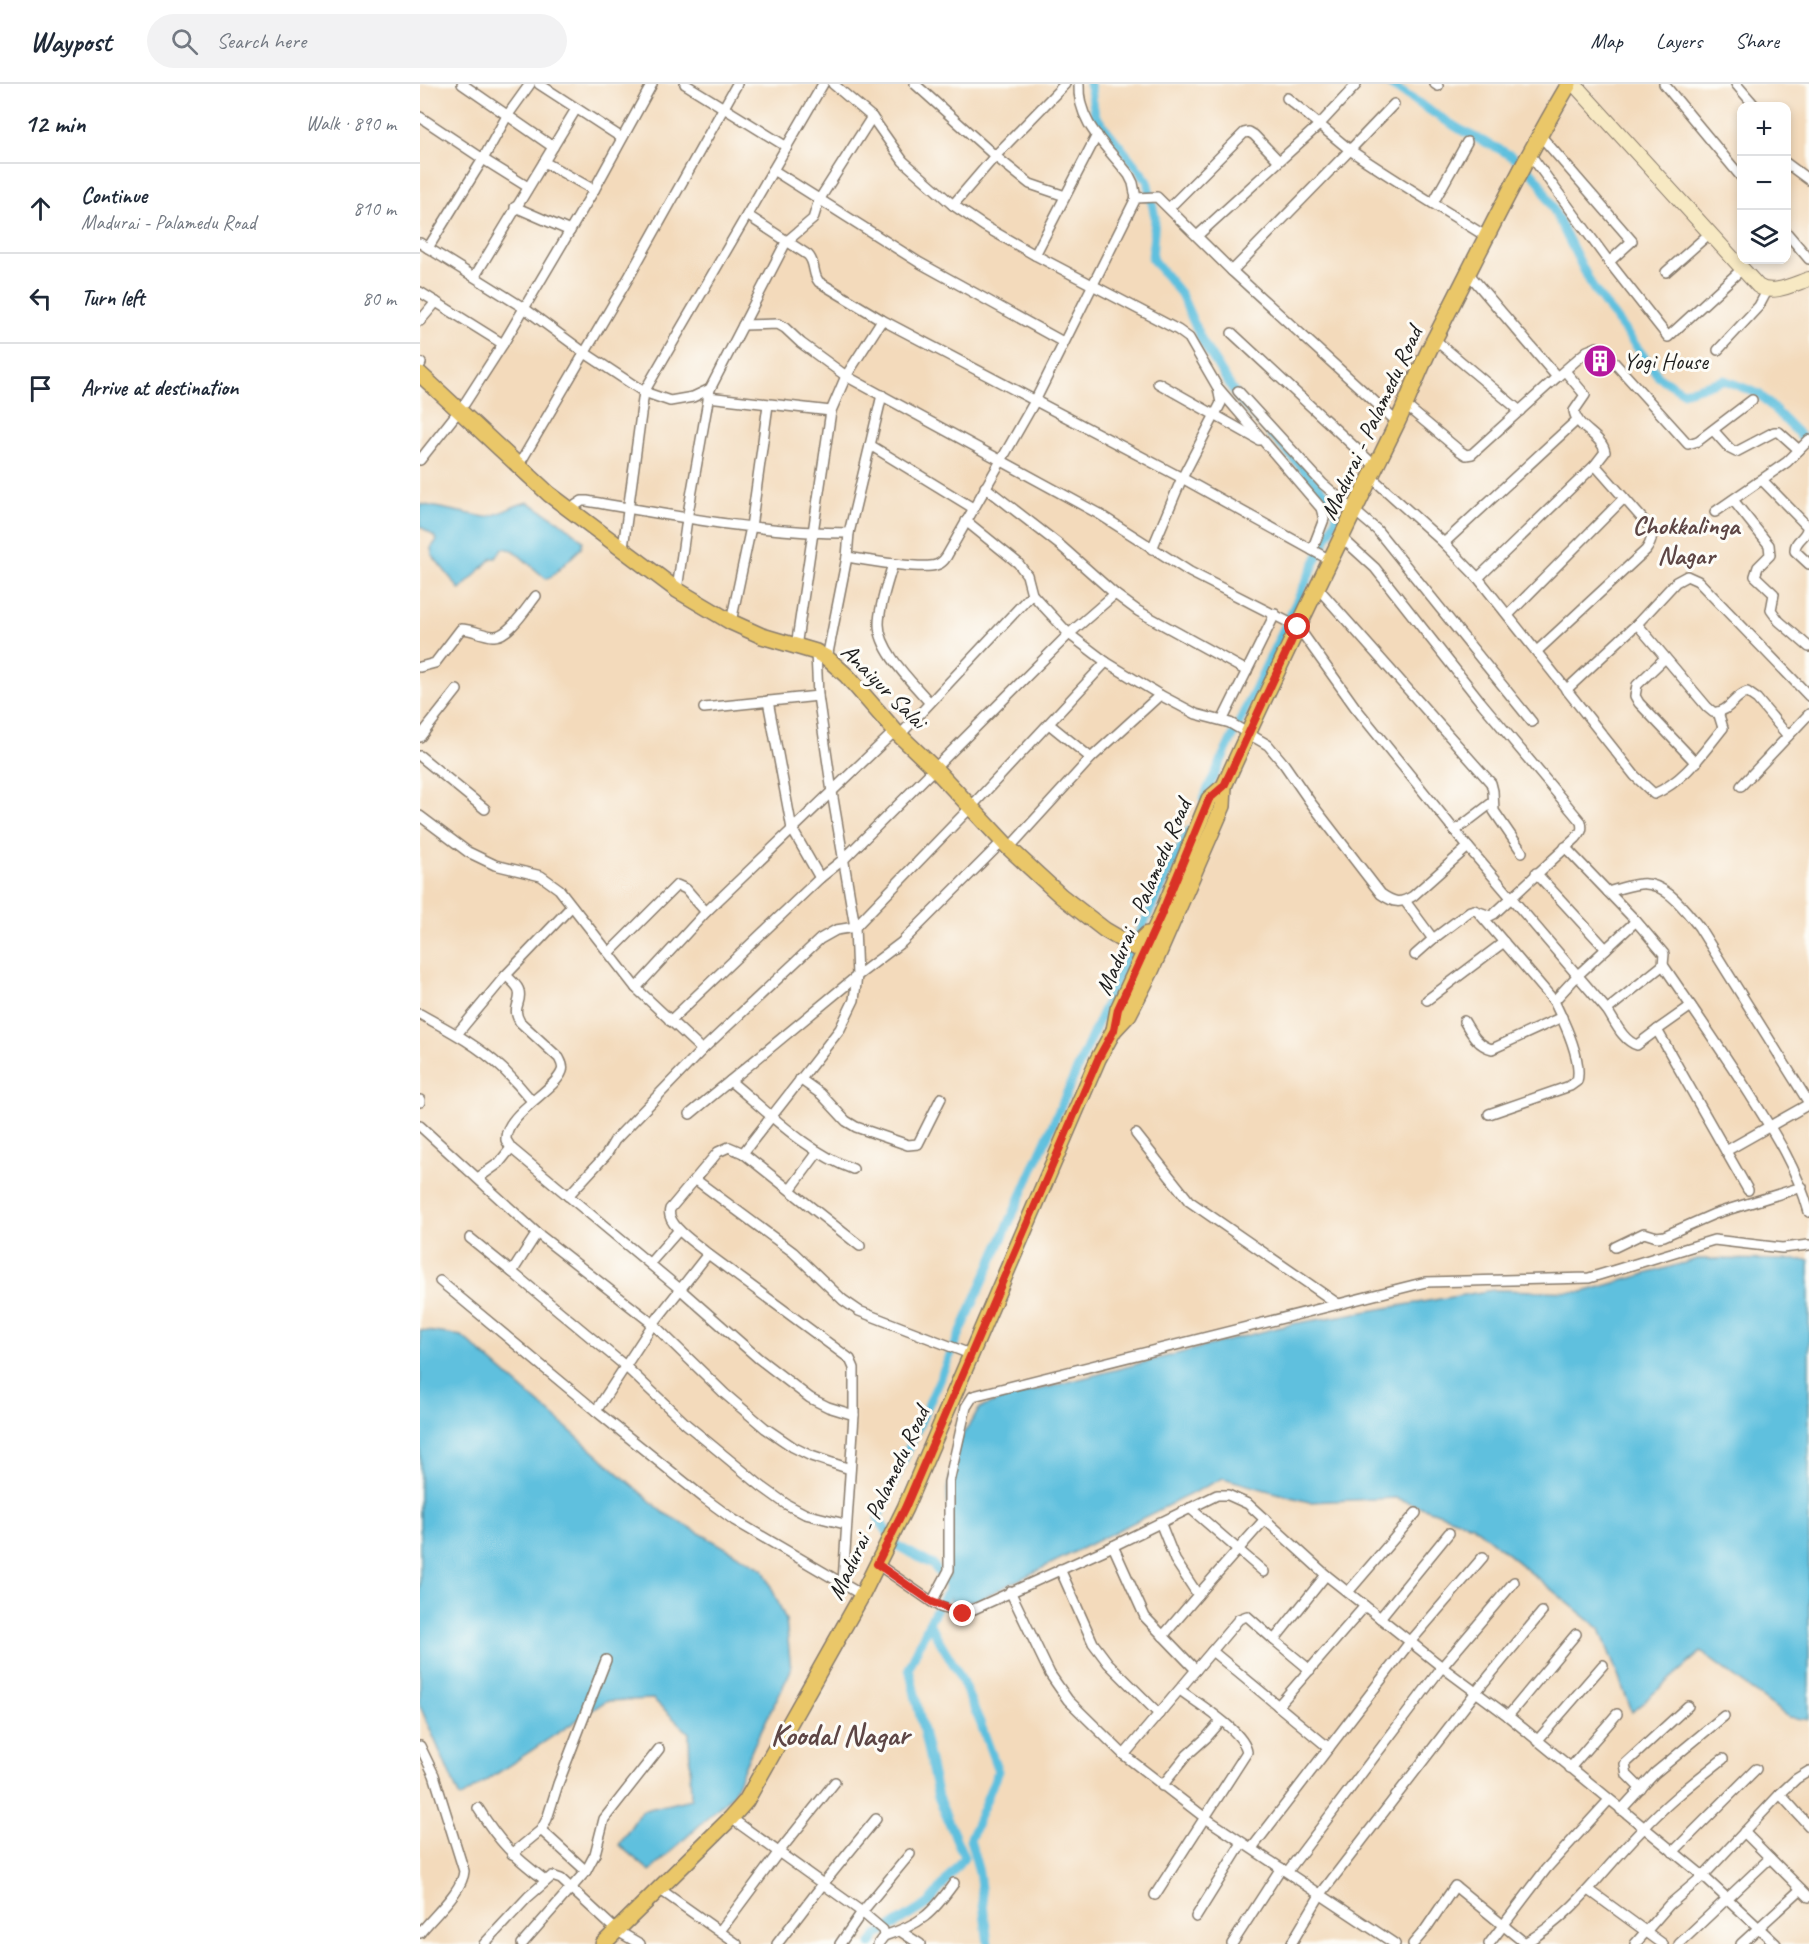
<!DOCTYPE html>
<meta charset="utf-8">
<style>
:root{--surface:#fff;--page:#f2f2f3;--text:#1f2937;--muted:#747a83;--line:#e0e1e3}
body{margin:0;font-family:Caveat,sans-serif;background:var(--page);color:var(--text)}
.controls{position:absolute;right:18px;top:18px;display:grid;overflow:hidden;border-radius:12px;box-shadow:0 3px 9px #0003}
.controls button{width:54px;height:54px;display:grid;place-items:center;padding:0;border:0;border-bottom:2px solid var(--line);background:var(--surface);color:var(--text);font:30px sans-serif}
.stop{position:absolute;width:18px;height:18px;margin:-14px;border:4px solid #d93025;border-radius:50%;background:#fff}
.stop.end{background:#d93025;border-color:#fff;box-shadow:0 2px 6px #0008}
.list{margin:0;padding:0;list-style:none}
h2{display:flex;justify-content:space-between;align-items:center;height:78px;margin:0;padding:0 24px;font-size:26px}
h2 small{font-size:20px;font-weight:400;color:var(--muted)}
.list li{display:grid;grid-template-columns:39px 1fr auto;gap:18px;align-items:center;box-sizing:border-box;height:90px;padding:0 24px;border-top:2px solid var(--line)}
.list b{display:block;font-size:22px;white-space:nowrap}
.list p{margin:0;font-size:20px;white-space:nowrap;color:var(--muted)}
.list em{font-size:20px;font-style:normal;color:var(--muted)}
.icon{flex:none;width:33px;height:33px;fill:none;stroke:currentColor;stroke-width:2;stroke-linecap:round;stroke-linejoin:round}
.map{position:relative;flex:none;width:1389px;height:1860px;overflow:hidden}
header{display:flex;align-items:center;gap:36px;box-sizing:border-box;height:84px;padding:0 30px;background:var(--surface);border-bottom:2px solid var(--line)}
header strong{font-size:28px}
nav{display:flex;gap:33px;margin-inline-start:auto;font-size:21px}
.search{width:420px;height:54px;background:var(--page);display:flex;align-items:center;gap:15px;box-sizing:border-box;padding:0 21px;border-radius:33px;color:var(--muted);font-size:22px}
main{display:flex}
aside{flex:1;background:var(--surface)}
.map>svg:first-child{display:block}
</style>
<header>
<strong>Waypost</strong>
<div class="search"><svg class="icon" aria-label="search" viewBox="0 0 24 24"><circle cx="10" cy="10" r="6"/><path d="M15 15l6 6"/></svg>Search here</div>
<nav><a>Map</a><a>Layers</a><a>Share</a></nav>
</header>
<main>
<aside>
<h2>12 min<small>Walk · 890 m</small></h2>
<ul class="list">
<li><svg class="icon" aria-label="ahead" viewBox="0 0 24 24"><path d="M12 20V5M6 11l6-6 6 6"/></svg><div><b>Continue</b><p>Madurai - Palamedu Road</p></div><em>810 m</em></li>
<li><svg class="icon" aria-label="left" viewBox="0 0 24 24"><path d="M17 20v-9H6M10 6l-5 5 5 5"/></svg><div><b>Turn left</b></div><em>80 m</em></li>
<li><svg class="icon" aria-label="arrive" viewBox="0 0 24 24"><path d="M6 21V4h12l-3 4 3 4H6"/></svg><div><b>Arrive at destination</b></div></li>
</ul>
</aside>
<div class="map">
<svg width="1389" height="1860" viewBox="0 0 1389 1860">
<rect width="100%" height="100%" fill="#fdfcf7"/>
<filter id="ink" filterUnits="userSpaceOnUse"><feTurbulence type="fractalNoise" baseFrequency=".0167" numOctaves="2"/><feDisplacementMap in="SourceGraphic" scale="12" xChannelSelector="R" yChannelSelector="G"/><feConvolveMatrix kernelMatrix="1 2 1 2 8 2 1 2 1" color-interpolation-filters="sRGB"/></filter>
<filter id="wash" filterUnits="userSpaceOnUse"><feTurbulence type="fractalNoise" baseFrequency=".008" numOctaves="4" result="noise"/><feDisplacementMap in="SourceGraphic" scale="24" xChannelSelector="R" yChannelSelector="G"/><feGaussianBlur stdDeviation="1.35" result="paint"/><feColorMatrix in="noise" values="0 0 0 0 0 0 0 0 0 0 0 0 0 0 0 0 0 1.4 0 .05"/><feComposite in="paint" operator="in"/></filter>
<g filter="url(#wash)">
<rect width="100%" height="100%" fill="#f3dabb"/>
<g fill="#5fc0de" stroke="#3e6e7d" stroke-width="1.5">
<path d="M108 418 139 437 160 454 163 457 161 464 131 493 126 495 93 466 83 464 76 474H72L40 506 12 471 11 464 17 456 15 453 0 442V420L65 433C80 431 93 421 108 418Z"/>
<path d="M1278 1175 1389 1176V1636L1368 1633 1281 1568 1212 1628 1180 1545 1052 1441 976 1414 889 1418 803 1394 558 1516 530 1520 527 1405 539 1356 560 1324 583 1315 872 1240 1073 1206 1163 1208Z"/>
<path d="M0 1246 42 1252 244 1429 343 1485 366 1536 371 1586 334 1661 313 1710 230 1787 199 1761 221 1727 271 1715 269 1649 233 1615 186 1617 40 1714 0 1622Z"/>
</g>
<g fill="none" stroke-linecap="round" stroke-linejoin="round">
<g stroke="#5fc0de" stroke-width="9">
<path d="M670 0 675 31 727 96 735 133 732 175 761 210 783 259 818 314 913 418 917 432 783 715"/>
<path d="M969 0C993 15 1016 31 1041 46 1073 64 1093 66 1119 97L1173 204 1239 293 1263 308 1304 296 1339 310 1389 360"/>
<path d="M451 1860 456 1852 509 1819 544 1773 518 1713 489 1584 509 1539"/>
<path d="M568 1860 559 1788 550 1756 578 1687 560 1638 538 1588 509 1539C515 1525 525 1516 530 1502L513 1481 476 1461 458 1434 703 882 769 747"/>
</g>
</g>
</g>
<g filter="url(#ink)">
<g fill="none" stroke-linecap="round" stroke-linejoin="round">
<g stroke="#887b6c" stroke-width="12">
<g id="minor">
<path d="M42 0 133 63"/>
<path d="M119 0 202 54"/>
<path d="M265 0 367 63"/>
<path d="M413 0 452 33 483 77 533 121 564 142 615 171 758 246 769 254 798 304 801 319 762 394 732 465"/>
<path d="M495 0 575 72 610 100 645 112"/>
<path d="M659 0C657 39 687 62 709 91L713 99 716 114"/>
<path d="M1015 0 1018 2"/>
<path d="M1244 0 1322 94"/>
<path d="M1316 0 1335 22"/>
<path d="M867 14 930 66 974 20"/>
<path d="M0 33 63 75 8 164"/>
<path d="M1119 50 1212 157 1189 178 1248 253 1322 185"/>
<path d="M1109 69 1189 178"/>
<path d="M124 78 174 106"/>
<path d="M1366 79 1389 96"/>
<path d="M353 86 500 179 643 258"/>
<path d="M108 103 63 75 87 32 110 0"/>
<path d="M1013 119 1047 58"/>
<path d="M533 121 575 72 645 0"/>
<path d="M95 123 150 147"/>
<path d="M749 124 824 49 829 48 834 51 859 77"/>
<path d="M327 131 388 171C396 179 392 190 399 198L462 236 762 394 910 476"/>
<path d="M1366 148 1389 175"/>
<path d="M777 152 899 41 936 1"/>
<path d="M0 159 104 224 165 269 224 308 250 317 273 313 290 305"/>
<path d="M615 171 677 51"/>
<path d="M812 187 977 338"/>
<path d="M1246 188 1289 150"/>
<path d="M1049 190 1137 293 1167 267 1177 263 1182 265 1268 360 1278 357 1332 316"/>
<path d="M55 192 156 25"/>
<path d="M0 208 83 260"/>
<path d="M0 237 16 218"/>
<path d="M323 241 358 240 365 244 381 259 426 292 679 430 770 488 878 543 935 623 1048 763 1187 926C1195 938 1203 957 1217 961L1237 946 1328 1106"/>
<path d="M812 249 955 382"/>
<path d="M1014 255 1100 327"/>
<path d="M1298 266 1339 222 1347 207"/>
<path d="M0 281 1 279"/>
<path d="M738 299 839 356"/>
<path d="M799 305 901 424 904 435 892 466"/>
<path d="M818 307 903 400 957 446 1112 638"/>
<path d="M288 313 411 327"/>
<path d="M985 321 1040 367 1046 371 1052 370 1137 293"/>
<path d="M1293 346 1310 365 1316 368 1354 348H1359L1379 366"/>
<path d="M450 361 553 424"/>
<path d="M0 376 45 319 83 260 174 106 232 0"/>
<path d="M96 381 103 374 209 193 317 0"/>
<path d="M950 392 1024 459 1058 494 1215 692 1234 710C1264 697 1282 670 1303 644L1298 628"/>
<path d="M1342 396 1387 442C1389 453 1374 455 1375 467L1389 480"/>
<path d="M565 403 641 462 695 510 718 527 827 587"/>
<path d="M1313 416 1349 461 1350 471 1338 483 1335 492 1354 510 1351 526 1359 537 1389 563"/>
<path d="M153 423 162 417H167C254 432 340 449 429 449"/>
<path d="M1295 428 1367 378 1389 356"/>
<path d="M546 437 598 479 607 491 612 510 649 550 686 578 740 611 776 630 810 639 848 661 864 680 891 719 961 810C974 819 980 820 993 812L1048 763"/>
<path d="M921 453 955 484 1060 617 1161 738C1163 746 1161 748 1156 754L1074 830 1070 832 1054 826 1050 827 1013 855 995 871"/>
<path d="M1024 459 1157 336"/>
<path d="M203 464 224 308 403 0"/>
<path d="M427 473 429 449 462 311"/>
<path d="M473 480C468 497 459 522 459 540 459 567 492 598 509 618"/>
<path d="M1058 494 1175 381 1185 368C1182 351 1157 345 1154 327L1165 311 1145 287"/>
<path d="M897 503 1071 699 1073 707 1074 727 1102 768"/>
<path d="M257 506 267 435 290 305 366 158 393 135 399 116 452 33"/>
<path d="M1088 531 1204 414"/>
<path d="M311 538 331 443 348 321"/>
<path d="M1217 540 1287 623 1293 628C1308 630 1314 612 1327 608L1337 615 1368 652"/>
<path d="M376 563 411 327 426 292 462 236"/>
<path d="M1117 567 1226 466C1233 456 1233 450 1227 440L1175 381"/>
<path d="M407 574 427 473C446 476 501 486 516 481 523 479 526 474 529 468L615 317 716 114 737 113 812 187 930 66C975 97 1021 124 1067 153"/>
<path d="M1245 574 1217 601 1215 612 1219 619 1276 679"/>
<path d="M0 583 15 579 41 545C52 545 61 551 73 552 88 554 107 523 116 512"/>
<path d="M1146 606 1217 540 1256 498 1267 492 1278 497 1389 612"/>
<path d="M348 617 372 745 400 794"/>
<path d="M284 624 398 612"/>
<path d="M803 635 855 530"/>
<path d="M629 640 671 674"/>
<path d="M480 651 612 510"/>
<path d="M0 653 37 606"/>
<path d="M0 672 65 725"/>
<path d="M1321 702 1389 630"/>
<path d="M0 732 48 768 75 781 121 792 139 805 216 904 282 966 400 855 416 846 435 843 550 724 686 578"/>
<path d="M1035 747 1073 718"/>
<path d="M1145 763 1216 837 1244 870 1243 881 1187 926"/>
<path d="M589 764 671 674 740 611"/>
<path d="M1116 789 1186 865"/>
<path d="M1188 808C1198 805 1209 801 1220 800 1245 797 1265 826 1279 843L1389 1019"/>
<path d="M985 817 1013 855"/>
<path d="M152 822 86 891C90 896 98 901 99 907 102 920 91 923 100 938L139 974C141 978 144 982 142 987 135 1007 84 1030 86 1056L91 1064 261 1206 338 1274 390 1314 408 1323 434 1331 423 1498"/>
<path d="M1059 829 1134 917C1143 936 1163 976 1157 997L1150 1002 1069 1030"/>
<path d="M189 869 257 801 266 805 286 828"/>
<path d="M1243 881C1272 923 1301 965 1329 1009 1353 1047 1377 1084 1389 1128"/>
<path d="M216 904 286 828 475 647"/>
<path d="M1007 916 1084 858"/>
<path d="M1134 917 1158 891 1216 837"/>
<path d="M0 930C29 946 59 962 83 985 93 995 103 1006 112 1017"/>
<path d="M250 937 400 794 425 774 649 550 695 510"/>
<path d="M1044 937C1052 950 1057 961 1072 965L1142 933"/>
<path d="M1237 946 1271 922"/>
<path d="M37 950 86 891"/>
<path d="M380 995 401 1010 426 1037 436 1043 488 1061 498 1060 521 1014"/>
<path d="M310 997C347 1027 387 1069 433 1085"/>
<path d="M0 1016V1018"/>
<path d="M270 1030 437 892 435 843 412 708 398 612 396 568"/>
<path d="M0 1042 117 1149 233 1240 305 1310 345 1344 373 1363 391 1372 430 1385"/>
<path d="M716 1050 769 1117 918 1220"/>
<path d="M1306 1067 1389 1020"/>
<path d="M323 1069 440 1162"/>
<path d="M58 1094 79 1079 91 1064"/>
<path d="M276 1096 373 1168 423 1216 439 1227 550 1270"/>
<path d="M370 1106 398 1068"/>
<path d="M148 1112 186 1071 195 1056 282 966"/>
<path d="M117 1149 92 1188 204 1281 266 1340 341 1402 366 1420 385 1430 425 1440"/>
<path d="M50 1154 92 1188"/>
<path d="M1195 1163 1224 1149 1237 1153 1244 1152 1294 1130 1382 1103"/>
<path d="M288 1170 430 1275 434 1284V1331"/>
<path d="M230 1179 259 1146"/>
<path d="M20 1197 176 1327"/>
<path d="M770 1424 844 1488"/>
<path d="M740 1438 755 1476 778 1511 743 1552"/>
<path d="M693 1462 725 1533 776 1586"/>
<path d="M457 1480 512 1518 520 1523 543 1530 693 1462 797 1411H808L828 1420 906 1491 1022 1583 1088 1632 1283 1792 1356 1860"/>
<path d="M640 1485 673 1559 688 1579 739 1630"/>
<path d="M590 1507 630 1590 648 1616 704 1671 784 1733 975 1860"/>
<path d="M928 1508 996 1429"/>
<path d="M442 1511 314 1436 284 1414 176 1327 233 1240 288 1170C277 1160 245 1141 250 1125L298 1068 309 1063 323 1069 420 945 434 916 437 892 482 858 583 757"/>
<path d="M778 1511 845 1435"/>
<path d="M512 1518 529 1486V1398L546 1323 553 1312 1006 1198 1169 1194 1294 1156 1362 1164 1389 1161"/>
<path d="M960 1534 1029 1449"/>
<path d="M854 1556 890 1586"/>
<path d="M792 1567 909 1664"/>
<path d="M858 1622 945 1522"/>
<path d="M1088 1632 1156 1550"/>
<path d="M1117 1657 1183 1581"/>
<path d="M0 1662 14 1691 44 1787C43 1807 13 1832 0 1849"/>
<path d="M704 1671 819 1535 827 1532 854 1556 906 1491"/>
<path d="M1150 1684 1197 1630"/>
<path d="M742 1702 767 1671 786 1654 801 1637"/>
<path d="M1221 1705 1207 1691 1205 1680 1268 1622"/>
<path d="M1360 1710 1389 1742"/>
<path d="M58 1724C80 1759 93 1772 125 1796"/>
<path d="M1201 1726 1235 1689 1304 1632"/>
<path d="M311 1734 442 1828 463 1846 464 1852 458 1860"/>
<path d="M121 1746 166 1787"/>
<path d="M1324 1748 1389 1813"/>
<path d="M832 1764 990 1558 1063 1473"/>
<path d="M1253 1768 1336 1685"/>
<path d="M92 1770 121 1746 127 1735 138 1700 186 1576"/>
<path d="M868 1787 1022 1583 1094 1498"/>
<path d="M238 1804 317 1860"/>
<path d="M1169 1806 1243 1860"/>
<path d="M735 1811 827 1668C824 1647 777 1619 760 1606"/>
<path d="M776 1833 822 1759"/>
<path d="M300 1847 358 1769 415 1698"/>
<path d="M480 1847 500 1860"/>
<path d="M464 1852C501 1840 512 1830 534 1799"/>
<path d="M1105 1859C1154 1831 1184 1784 1223 1745 1247 1719 1275 1697 1303 1675"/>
<path d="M64 1860 108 1813 132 1792 141 1795 196 1846 220 1860"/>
<path d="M102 1860 166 1787 175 1770 184 1735 239 1665"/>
<path d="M357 1860 403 1800 456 1735"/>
<path d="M420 1860 442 1828 490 1770"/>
<path d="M812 1860 861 1784"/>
<path d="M871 1860 900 1811 1056 1608 1122 1528"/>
<path d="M993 1860 1005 1846 1035 1802 1106 1860"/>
<path d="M1069 1860 1126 1785 1189 1716"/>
<path d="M1215 1860 1249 1821 1283 1792 1360 1710 1376 1695 1389 1687"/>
<path d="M1259 1860 1350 1774"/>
<path d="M1321 1860 1381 1805"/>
</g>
</g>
<g stroke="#887b6c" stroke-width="16">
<path id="secondary" d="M1154 0 1338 202C1352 212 1374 200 1389 195"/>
</g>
<g stroke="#887b6c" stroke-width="18">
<g id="primary">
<path d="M0 290 129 410 257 506 311 538 342 552 396 568 407 574 427 592 475 647 515 685 589 764 641 812 685 846 714 863 727 850"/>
<path d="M694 946 698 925 741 832 789 715 804 702C859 580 918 460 977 339 990 312 1000 283 1014 256 1058 170 1100 83 1149 0"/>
<path d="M183 1860 311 1734 326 1717 442 1511 485 1424 678 975 694 946 709 930 731 887 803 722 804 702"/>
</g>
</g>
<use href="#minor" stroke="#fff" stroke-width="9"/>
<use href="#secondary" stroke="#f7e9c3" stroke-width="14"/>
<use href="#primary" stroke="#eac769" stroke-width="15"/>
</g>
</g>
<g fill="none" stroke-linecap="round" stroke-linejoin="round" filter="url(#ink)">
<path stroke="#d93025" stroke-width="8" d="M543 1530 512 1518 457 1480 485 1424 678 975 694 946 698 925 741 831 789 715 804 702 878 543"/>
</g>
<defs>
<g id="building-disc" transform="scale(1.725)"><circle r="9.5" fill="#b5179e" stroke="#fdfcf7"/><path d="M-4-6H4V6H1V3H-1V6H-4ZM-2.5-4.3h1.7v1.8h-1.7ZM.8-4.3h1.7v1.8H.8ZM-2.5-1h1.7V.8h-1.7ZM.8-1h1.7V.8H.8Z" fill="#fff"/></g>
</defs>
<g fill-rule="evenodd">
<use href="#building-disc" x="1180" y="277"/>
</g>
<g text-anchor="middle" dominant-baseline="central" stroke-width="6" stroke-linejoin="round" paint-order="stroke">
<g font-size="24" fill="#1c1c1c" stroke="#fdfcf7" text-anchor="start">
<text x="1203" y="277">Yogi House</text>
</g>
<g font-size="24" fill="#1c1c1c" stroke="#fdfcf7">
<text transform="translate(951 339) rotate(-65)">Madurai - Palamedu Road</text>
<text transform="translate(464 602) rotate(45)">Anaiyur Salai</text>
<text transform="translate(723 813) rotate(-67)">Madurai - Palamedu Road</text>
<text transform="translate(458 1419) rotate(-65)">Madurai - Palamedu Road</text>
</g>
<g font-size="26" font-weight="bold" fill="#5d4645" stroke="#fdfcf7">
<text x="1266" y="441">Chokkalinga<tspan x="1266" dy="30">Nagar</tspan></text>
</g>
<g font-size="30" font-weight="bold" fill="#5d4645" stroke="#fdfcf7">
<text x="420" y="1651">Koodal Nagar</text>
</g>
</g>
</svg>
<div class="controls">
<button>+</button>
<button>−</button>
<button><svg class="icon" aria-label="layers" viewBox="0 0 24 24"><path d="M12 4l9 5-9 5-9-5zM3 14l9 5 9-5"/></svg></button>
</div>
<div class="stop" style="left:878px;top:543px"></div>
<div class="stop end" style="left:543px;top:1530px"></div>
</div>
</main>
